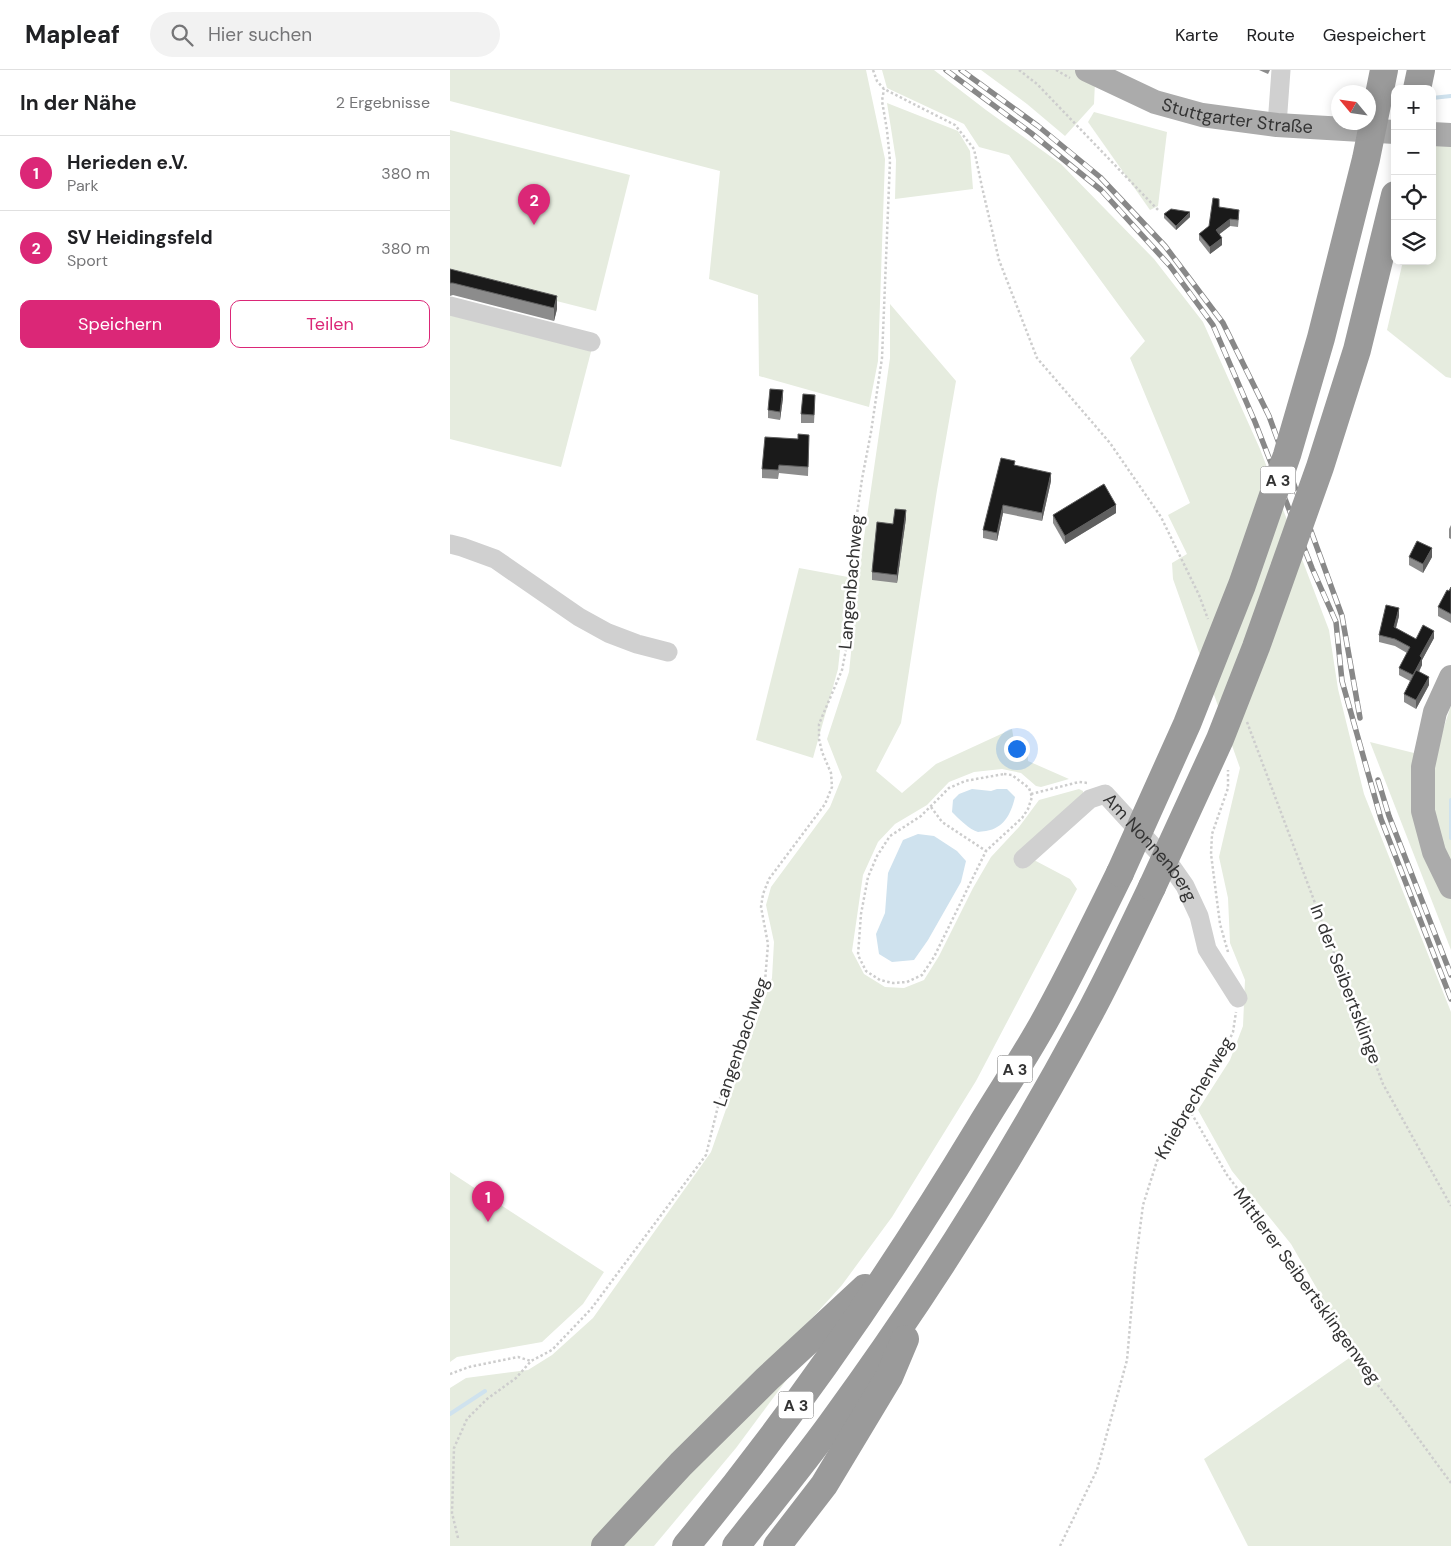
<!DOCTYPE html>
<html lang="de">
<meta charset="utf-8">
<style>
:root{--surface:#fff;--page:#f2f2f2;--text:#202124;--muted:#757577;--line:#e0e0e0;--accent:#db2777}
body{margin:0;font-family:"DM Sans",sans-serif;background:var(--page);color:var(--text)}
.controls{position:absolute;right:15px;top:15px;display:grid;overflow:hidden;border-radius:10px;box-shadow:0 2px 12px #0003}
.controls button{width:45px;height:45px;display:grid;place-items:center;padding:0;border:0;border-bottom:1px solid var(--line);background:var(--surface);color:var(--text);font:25px sans-serif}
.compass{position:absolute;left:881px;top:15px;width:45px;height:45px;border-radius:50%;background:var(--surface);box-shadow:0 2px 12px #0003;rotate:299deg}
.you{position:absolute;left:566px;top:678px;width:18px;height:18px;margin:-12px;border:4px solid #fff;border-radius:50%;background:#1a73e8;box-shadow:0 0 0 8px #1a73e833}
.badge{display:grid;place-items:center;width:32px;height:32px;border-radius:50%;background:var(--accent);color:#fff;font-size:16px;font-weight:700}
.pin{position:absolute;translate:-50% -41px;filter:drop-shadow(0 1px 2px #0008)}
.pin::after{content:'';position:absolute;top:26px;width:18px;height:15px;background:inherit;clip-path:polygon(0 0,100% 0,50% 100%)}
.list{margin:0;padding:0;list-style:none}
h2{display:flex;justify-content:space-between;align-items:center;height:65px;margin:0;padding:0 20px;font-size:21px}
h2 small{font-size:16px;font-weight:400;color:var(--muted)}
.list li{display:grid;grid-template-columns:32px 1fr auto;gap:15px;align-items:center;box-sizing:border-box;height:75px;padding:0 20px;border-top:1px solid var(--line)}
.list b{display:block;font-size:19px;white-space:nowrap}
.list p{margin:0;font-size:16px;white-space:nowrap;color:var(--muted)}
.list em{font-size:16px;font-style:normal;color:var(--muted)}
.actions{display:flex;gap:10px;padding:15px 20px}
.actions a{flex:1;padding:11px 0;border:1px solid var(--accent);border-radius:10px;text-align:center;font-size:18px;color:var(--accent)}
.actions .main{background:var(--accent);color:#fff}
.icon{flex:none;width:28px;height:28px;fill:none;stroke:currentColor;stroke-width:2;stroke-linecap:round;stroke-linejoin:round}
.map{position:relative;flex:none;width:1001px;height:1476px;overflow:hidden}
header{display:flex;align-items:center;gap:30px;box-sizing:border-box;height:70px;padding:0 25px;background:var(--surface);border-bottom:1px solid var(--line)}
header strong{font-size:24px}
nav{display:flex;gap:28px;margin-inline-start:auto;font-size:18px}
.search{width:350px;height:45px;background:var(--page);display:flex;align-items:center;gap:12px;box-sizing:border-box;padding:0 18px;border-radius:28px;color:var(--muted);font-size:19px}
main{display:flex}
aside{flex:1;background:var(--surface)}
.map>svg:first-child{display:block}
</style>
<header>
<strong>Mapleaf</strong>
<div class="search"><svg class="icon" aria-label="search" viewBox="0 0 24 24"><circle cx="10" cy="10" r="6"/><path d="M15 15l6 6"/></svg>Hier suchen</div>
<nav><a>Karte</a><a>Route</a><a>Gespeichert</a></nav>
</header>
<main>
<aside>
<h2>In der Nähe<small>2 Ergebnisse</small></h2>
<ul class="list">
<li><span class="badge">1</span><div><b>Herieden e.V.</b><p>Park</p></div><em>380 m</em></li>
<li><span class="badge">2</span><div><b>SV Heidingsfeld</b><p>Sport</p></div><em>380 m</em></li>
</ul>
<div class="actions"><a class="main">Speichern</a><a>Teilen</a></div>
</aside>
<div class="map">
<svg width="1001" height="1476" viewBox="0 0 1001 1476">
<rect width="100%" height="100%" fill="#fff"/>
<g fill="#e6ecdf">
<path d="M0 0H416L435 89 428 291 419 337 309 306 308 225 259 209 270 101 0 31Z"/>
<path d="M432 0H484L536 40 611 94 704 189 753 252 810 379 879 560 888 619 914 724 1001 942V1476H798L754 1389 905 1284 841 1174 782 1101 748 1040 780 990 793 956 795 910 780 873 778 828 769 787 790 698 723 509 722 493 737 484 718 445 740 433 680 288 695 271 559 85 529 77 514 54 437 18Z"/>
<path d="M531 0H626L645 12 644 34 615 66 577 34Z"/>
<path d="M437 33 508 61 520 81 523 119 445 129 446 90Z"/>
<path d="M644 42 717 62 708 136 700 140 638 52Z"/>
<path d="M0 60 180 105 146 241 0 204Z"/>
<path d="M982 73 1001 75V308L996 307 937 260 953 191H982Z"/>
<path d="M440 234 506 311 487 420 451 653 426 701 452 723 486 694 562 659 564 671 577 673 578 691 619 709 591 717 586 716 571 703 552 699 524 702 499 712 477 735 445 754 428 772 413 805 402 881 414 904 435 917 454 918 474 910 489 886 523 818 541 787 569 757 589 730 629 719 633 721V723L584 790 620 809 627 819 526 1011 442 1147 392 1215 364 1246 253 1353 141 1476H0V1318L16 1308 78 1300 102 1285 143 1248 261 1082 322 908 324 872 316 835 321 817 380 737 392 707 377 669 399 602 411 488 440 288Z"/>
<path d="M0 241 142 278 111 397 0 369Z"/>
<path d="M349 498 398 507 388 599 363 688 306 670Z"/>
<path d="M1001 635V880L920 672 984 688Z"/>
<path d="M0 1102 154 1202 133 1234 92 1272 7 1287 0 1292Z"/>
<path d="M349 1293 286 1378 204 1476H171L212 1432Z"/>
</g>
<g fill="#cfe2ee">
<path d="M522 719 541 721 547 719H557L565 727C561 744 554 758 536 761 533 761 530 762 528 762 520 760 508 748 502 742L503 730 509 724Z"/>
<path d="M468 764 484 766 507 781 516 791 511 812 478 870 464 890 442 892 429 884 426 864 435 843 438 803 453 770Z"/>
</g>
<g fill="none" stroke-linecap="round" stroke-linejoin="round">
<g stroke="#cfe2ee" stroke-width="4">
<path d="M982 28 1001 26"/>
<path d="M1001 730V768"/>
<path d="M0 1344 35 1321"/>
</g>
<g stroke="#cdcdcd" stroke-width="2.5" stroke-dasharray="2.5 2.5" stroke-linecap="butt">
<path d="M423 0 427 11 434 19 505 55 524 79 532 117 549 190 587 288 660 373 711 447 749 525 758 549"/>
<path d="M569 0 587 14 709 141"/>
<path d="M606 0 620 8"/>
<path d="M797 652 933 1014 1001 1136"/>
<path d="M554 704 562 705 579 718 582 727 578 739 572 748 536 781 484 887 472 905 457 912 443 913 430 910 416 901 408 885 411 844 418 807 427 786 440 766 471 746 499 718 515 711Z"/>
<path d="M581 724 629 712 638 713"/>
<path d="M481 737 492 752 536 781"/>
<path d="M778 882 770 854 761 784 762 764 778 718V700"/>
<path d="M739 1039 777 1105 834 1179 882 1257 946 1338 1001 1413"/>
<path d="M0 1304 19 1297 68 1287 81 1291"/>
<path d="M8 1468 2 1443 4 1378 17 1349 37 1329 66 1308 81 1291 102 1280 141 1239 256 1085 272 1020 299 957 315 911 318 874 311 837 313 824 319 809 375 734 382 717 381 703 372 682 369 669V654L392 600 400 559 405 458 412 409 421 362 432 288 440 91 437 60 432 31 434 19"/>
<path d="M610 1476 647 1400 677 1290 685 1198 693 1135 707 1091 770 990 783 962 786 942"/>
</g>
<g stroke="#d0d0d0" stroke-width="19">
<path d="M827 55 831 0"/>
<path d="M0 236 141 272"/>
<path d="M0 474 12 477 45 489 129 547 158 563 187 574 218 582"/>
<path id="s1" d="M573 789 640 729 655 724 721 796 735 816 749 846 757 879 788 928"/>
</g>
<g stroke="#ababab" stroke-width="24">
<path id="s2" d="M637 0 705 32 752 45 827 55 945 62"/>
<path d="M982 64 1001 65"/>
<path d="M1001 607 985 642 973 697V741L984 782 1001 817"/>
</g>
<g stroke="#9a9a9a" stroke-width="28">
<path d="M967 19 971 0"/>
<path d="M155 1476 231 1394 317 1309 415 1218"/>
<path d="M236 1476C345 1344 442 1203 530 1057 553 1019 578 982 599 943 624 897 647 850 670 803"/>
<path d="M286 1476C320 1433 355 1391 387 1346 482 1216 567 1079 643 937 664 897 683 857 702 817"/>
<path d="M327 1476 374 1415 439 1307 455 1269"/>
</g>
<g stroke="#888" stroke-width="5.5">
<g id="rail">
<path d="M496 0 581 63 651 120 720 196 763 255 805 352 862 498 886 552 892 611 931 749 1001 929"/>
<path d="M511 0 588 56 650 107 715 176 773 253 819 346 892 546 910 648"/>
<path d="M928 710 939 746 1001 905"/>
</g>
</g>
<use href="#rail" stroke="#fff" stroke-width="4" stroke-dasharray="11" stroke-linecap="butt"/>
<g stroke="#9a9a9a" stroke-width="28">
<path d="M670 803 737 654 792 515 837 385 871 268 916 89 934 0"/>
<path d="M702 817 770 669 806 577 870 397 907 280 945 125"/>
</g>
</g>
<g fill="#8c8c8c">
<path d="M809 0H820L818 4Z"/>
<path d="M769 137 789 147 788 157 780 156 769 164 772 175 760 184 749 170V164L759 156Z"/>
<path d="M714 144 740 147 726 160 714 148Z"/>
<path d="M0 199 107 239 104 251 3 225 0 226Z"/>
<path d="M333 328 330 350 318 348V340Z"/>
<path d="M365 333 364 353H351V344Z"/>
<path d="M359 373 358 406 329 403 328 409 312 408V399Z"/>
<path d="M565 395 601 411 592 451 553 443 547 471 533 468V460Z"/>
<path d="M666 443 615 474 603 453V445Z"/>
<path d="M456 448 447 513 422 510V502L443 454Z"/>
<path d="M1001 455V469L999 468V459Z"/>
<path d="M959 487H982L973 503 959 495Z"/>
<path d="M1001 517V553L988 546V537Z"/>
<path d="M949 546 946 558 966 569 984 568 972 590V595L969 602 979 615 966 639 954 632V624L960 611 949 605V598L957 583 945 576 929 572V565Z"/>
</g>
<g fill="#5f5f5f">
<path d="M740 142V147L726 160V156Z"/>
<path d="M780 149V156L766 167V160Z"/>
<path d="M772 168V175L760 184V177Z"/>
<path d="M107 226V239L104 251V238Z"/>
<path d="M333 320V328L330 350V342Z"/>
<path d="M601 403V411L592 451V443Z"/>
<path d="M553 435V443L547 471V463Z"/>
<path d="M666 435V443L615 474V466Z"/>
<path d="M456 440V448L447 513V505Z"/>
<path d="M982 478V487L973 503V494Z"/>
<path d="M949 538V546L944 565V557Z"/>
<path d="M984 561V568L972 590V595L963 613V605L970 586Z"/>
<path d="M979 607V615L966 639V630Z"/>
</g>
<g fill="#1a1a1a" stroke="#5f5f5f">
<path d="M763 128 769 129V137L789 140 788 150 780 149 766 160 772 168 760 177 749 164 759 156Z"/>
<path d="M721 139 740 142 726 156 714 144Z"/>
<path d="M0 199 107 226 104 238 3 213H0Z"/>
<path d="M320 319 333 320 330 342 318 340Z"/>
<path d="M353 324 365 325 364 345 351 344Z"/>
<path d="M348 364 359 365 358 397 329 395 328 400 312 399 315 367 348 369Z"/>
<path d="M551 388 565 391 564 395 601 403 592 443 553 435 547 463 533 460Z"/>
<path d="M654 414 666 435 615 466 603 445Z"/>
<path d="M445 439 456 440 447 505 422 502 427 452 443 454Z"/>
<path d="M967 471 982 478 973 494 959 487Z"/>
<path d="M1001 517V544L988 537 997 520 999 521Z"/>
<path d="M936 535 949 538 944 557 966 569 973 555 984 561 970 586 972 588 963 605 949 598 960 577 945 569 929 565Z"/>
<path d="M966 600 979 607 966 630 954 624Z"/>
</g>
<g text-anchor="middle" dominant-baseline="central" stroke-width="5" stroke-linejoin="round" paint-order="stroke">
<g fill="#fff" stroke="#707070" stroke-width="1">
<rect x="810.5" y="396.5" width="35" height="27" rx="4"/>
<rect x="547.5" y="985.5" width="35" height="27" rx="4"/>
<rect x="328.5" y="1321.5" width="35" height="27" rx="4"/>
</g>
<g font-size="16" font-weight="bold" fill="#333">
<text x="828" y="410">A 3</text>
<text x="565" y="999">A 3</text>
<text x="346" y="1335">A 3</text>
</g>
<g font-size="18" fill="#333" stroke="#fff">
<text stroke="none"><textPath href="#s2" startOffset="159">Stuttgarter Straße</textPath></text>
<text transform="translate(401 512) rotate(-85)">Langenbachweg</text>
<text stroke="none"><textPath href="#s1" startOffset="176">Am Nonnenberg</textPath></text>
<text transform="translate(896 914) rotate(69)">In der Seibertsklinge</text>
<text transform="translate(291 972) rotate(-71)">Langenbachweg</text>
<text transform="translate(744 1028) rotate(-60)">Kniebrechenweg</text>
<text transform="translate(857 1216) rotate(54)">Mittlerer Seibertsklingenweg</text>
</g>
</g>
</svg>
<div class="controls">
<button>+</button>
<button>−</button>
<button><svg class="icon" aria-label="locate" viewBox="0 0 24 24"><circle cx="12" cy="12" r="6"/><path d="M12 2v4M12 18v4M2 12h4M18 12h4"/></svg></button>
<button><svg class="icon" aria-label="layers" viewBox="0 0 24 24"><path d="M12 4l9 5-9 5-9-5zM3 14l9 5 9-5"/></svg></button>
</div>
<svg class="compass" viewBox="-18 -18 36 36"><path d="M0-13l5 13h-10z" fill="#e53935"/><path d="M0 13l5-13h-10z" fill="#757577"/></svg>
<div class="you"></div>
<div class="pin badge" style="left:38px;top:1152px">1</div>
<div class="pin badge" style="left:84px;top:155px">2</div>
</div>
</main>
